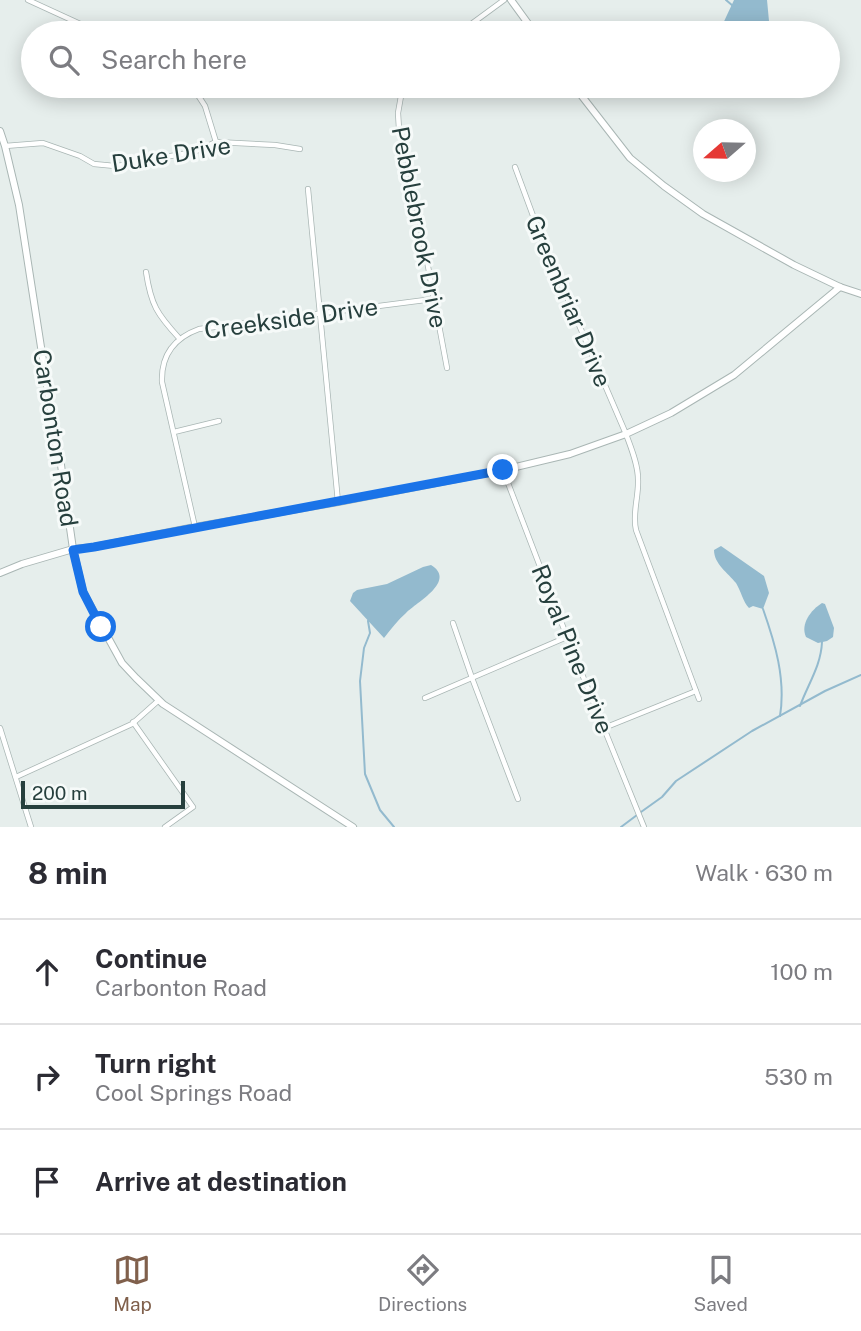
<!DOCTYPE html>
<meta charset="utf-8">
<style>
:root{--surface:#fff;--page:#f7f7f7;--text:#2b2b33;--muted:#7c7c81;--line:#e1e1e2;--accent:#80604c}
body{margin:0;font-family:"Public Sans",sans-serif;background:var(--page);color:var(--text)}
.compass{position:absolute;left:693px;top:119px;width:63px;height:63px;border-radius:50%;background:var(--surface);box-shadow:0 4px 18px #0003;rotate:250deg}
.scale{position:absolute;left:21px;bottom:18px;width:164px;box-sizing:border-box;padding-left:7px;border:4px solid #263f3d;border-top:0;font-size:19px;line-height:24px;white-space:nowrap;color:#263f3d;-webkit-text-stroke:5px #f6faf9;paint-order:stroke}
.stop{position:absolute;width:21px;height:21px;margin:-16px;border:5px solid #1a73e8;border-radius:50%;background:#fff}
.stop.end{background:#1a73e8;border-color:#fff;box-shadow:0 2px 7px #0008}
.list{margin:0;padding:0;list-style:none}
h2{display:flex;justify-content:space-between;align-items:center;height:91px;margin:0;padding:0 28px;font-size:30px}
h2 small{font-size:23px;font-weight:400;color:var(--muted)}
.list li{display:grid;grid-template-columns:46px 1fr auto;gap:21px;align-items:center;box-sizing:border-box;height:105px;padding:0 28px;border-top:2px solid var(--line)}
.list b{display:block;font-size:26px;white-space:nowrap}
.list p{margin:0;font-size:23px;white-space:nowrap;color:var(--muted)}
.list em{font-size:23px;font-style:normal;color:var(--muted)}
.icon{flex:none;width:38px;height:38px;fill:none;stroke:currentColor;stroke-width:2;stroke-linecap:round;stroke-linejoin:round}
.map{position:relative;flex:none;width:861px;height:827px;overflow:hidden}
.search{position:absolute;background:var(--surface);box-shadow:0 4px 18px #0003;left:21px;right:21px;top:21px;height:77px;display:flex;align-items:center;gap:18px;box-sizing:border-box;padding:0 24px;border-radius:38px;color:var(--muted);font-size:26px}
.sheet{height:406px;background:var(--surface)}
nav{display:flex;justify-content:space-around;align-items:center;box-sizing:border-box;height:98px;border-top:2px solid var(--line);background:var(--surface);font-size:19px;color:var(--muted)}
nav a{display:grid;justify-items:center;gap:4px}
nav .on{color:var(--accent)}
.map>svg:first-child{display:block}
</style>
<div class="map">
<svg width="861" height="827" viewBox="0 0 861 827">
<rect width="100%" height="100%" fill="#e6eeec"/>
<g fill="#93bace">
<path d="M734 0H767L769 21 763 33H720V30Z"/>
<path d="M721 546 764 576 769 593 763 609 753 606 749 608C743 602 741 591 736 583 728 573 714 564 714 550Z"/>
<path d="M431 565C457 581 417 602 406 613 398 620 391 629 384 638L350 601 353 593 357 590 387 584 423 567Z"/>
<path d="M822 603 825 604 834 628 833 637 827 641 818 643 806 637C800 624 811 610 822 603Z"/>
</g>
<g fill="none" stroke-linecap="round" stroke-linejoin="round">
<g stroke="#93bace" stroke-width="2">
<path d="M726 0 733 6"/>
<path d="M763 609C775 643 786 679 780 716"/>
<path d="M370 620 368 621 370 633 364 648 360 681 365 774 380 810 394 827"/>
<path d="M800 706C808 684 821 666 822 642"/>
<path d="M641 812 662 797 676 781 752 731 825 691 861 675"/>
<path d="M621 827 637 815"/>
</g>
<g stroke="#a9b6b4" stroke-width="6">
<g id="minor">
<path d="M28 0 100 33"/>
<path d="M459 33 504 0"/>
<path d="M192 86 205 106 216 142"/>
<path d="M405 86 401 96 398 113 399 129 410 170 447 368"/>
<path d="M5 146 43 143 80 156 94 164 115 166 143 163 159 158 194 152 216 142 275 145 300 149"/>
<path d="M515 167 539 232 626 434C631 448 638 464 638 479 639 497 632 513 636 530L699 699"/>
<path d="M308 189 338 502"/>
<path d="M146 272C151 305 157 314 179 338"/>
<path d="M174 432 219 421"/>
<path d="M503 470 567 637 644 827"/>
<path d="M195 527 162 382C161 355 174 338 199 329L433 299"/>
<path d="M453 623 472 678 518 799"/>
<path d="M425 698 567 637"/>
<path d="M133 722 193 807 165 827"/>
<path d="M0 728 31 827"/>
<path d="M604 728 696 691"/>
<path d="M16 777 132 724 159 700"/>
</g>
</g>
<g stroke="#a9b6b4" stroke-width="8">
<g id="tertiary">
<path d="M511 0 535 33"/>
<path d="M574 86 630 158 664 186 703 214 794 265 840 287 861 294"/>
<path d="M0 131 5 146 19 205 56 444 59 451 73 549 83 592 122 663 136 678 163 704 353 827"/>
<path d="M0 573 22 564 73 549 94 547 195 527 338 502 503 470 570 454 626 434 671 413 734 375 840 287"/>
</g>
</g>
<use href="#minor" stroke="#fff" stroke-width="4.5"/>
<use href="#tertiary" stroke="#fff" stroke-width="6"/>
</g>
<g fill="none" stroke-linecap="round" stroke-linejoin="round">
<path stroke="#1a73e8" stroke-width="9" d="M101 627 83 592 73 550 94 547 503 470"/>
</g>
<g text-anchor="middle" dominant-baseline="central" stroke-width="6" stroke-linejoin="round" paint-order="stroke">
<g font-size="24" fill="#263f3d" stroke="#f6faf9">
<text transform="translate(171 154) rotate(-9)">Duke Drive</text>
<text transform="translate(420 227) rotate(79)">Pebblebrook Drive</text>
<text transform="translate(569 301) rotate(67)">Greenbriar Drive</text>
<text transform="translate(291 318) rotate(-8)">Creekside Drive</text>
<text transform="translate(56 438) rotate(81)">Carbonton Road</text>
<text transform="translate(573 649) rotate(68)">Royal Pine Drive</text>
</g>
</g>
</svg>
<svg class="compass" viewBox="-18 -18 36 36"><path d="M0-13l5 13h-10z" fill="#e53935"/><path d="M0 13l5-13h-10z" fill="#7c7c81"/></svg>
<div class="scale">200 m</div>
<div class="stop" style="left:101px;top:627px"></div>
<div class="stop end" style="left:503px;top:470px"></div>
<div class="search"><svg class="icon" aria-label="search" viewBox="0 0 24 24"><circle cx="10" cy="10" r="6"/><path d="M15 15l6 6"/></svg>Search here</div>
</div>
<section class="sheet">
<h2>8 min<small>Walk · 630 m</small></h2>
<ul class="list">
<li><svg class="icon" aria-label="ahead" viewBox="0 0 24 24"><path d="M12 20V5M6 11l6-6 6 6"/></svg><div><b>Continue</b><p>Carbonton Road</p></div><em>100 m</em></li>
<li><svg class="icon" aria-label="right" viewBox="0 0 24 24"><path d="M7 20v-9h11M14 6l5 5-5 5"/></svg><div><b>Turn right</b><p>Cool Springs Road</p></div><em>530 m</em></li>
<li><svg class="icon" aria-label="arrive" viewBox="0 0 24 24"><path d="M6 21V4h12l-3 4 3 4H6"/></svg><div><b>Arrive at destination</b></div></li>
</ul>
</section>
<nav>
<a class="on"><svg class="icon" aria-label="map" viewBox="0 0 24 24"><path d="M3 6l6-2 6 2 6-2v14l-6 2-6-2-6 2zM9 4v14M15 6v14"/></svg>Map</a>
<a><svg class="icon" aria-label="directions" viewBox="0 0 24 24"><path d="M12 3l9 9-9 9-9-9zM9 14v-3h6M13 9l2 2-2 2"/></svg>Directions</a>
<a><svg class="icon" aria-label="saved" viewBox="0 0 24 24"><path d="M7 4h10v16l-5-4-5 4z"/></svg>Saved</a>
</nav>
